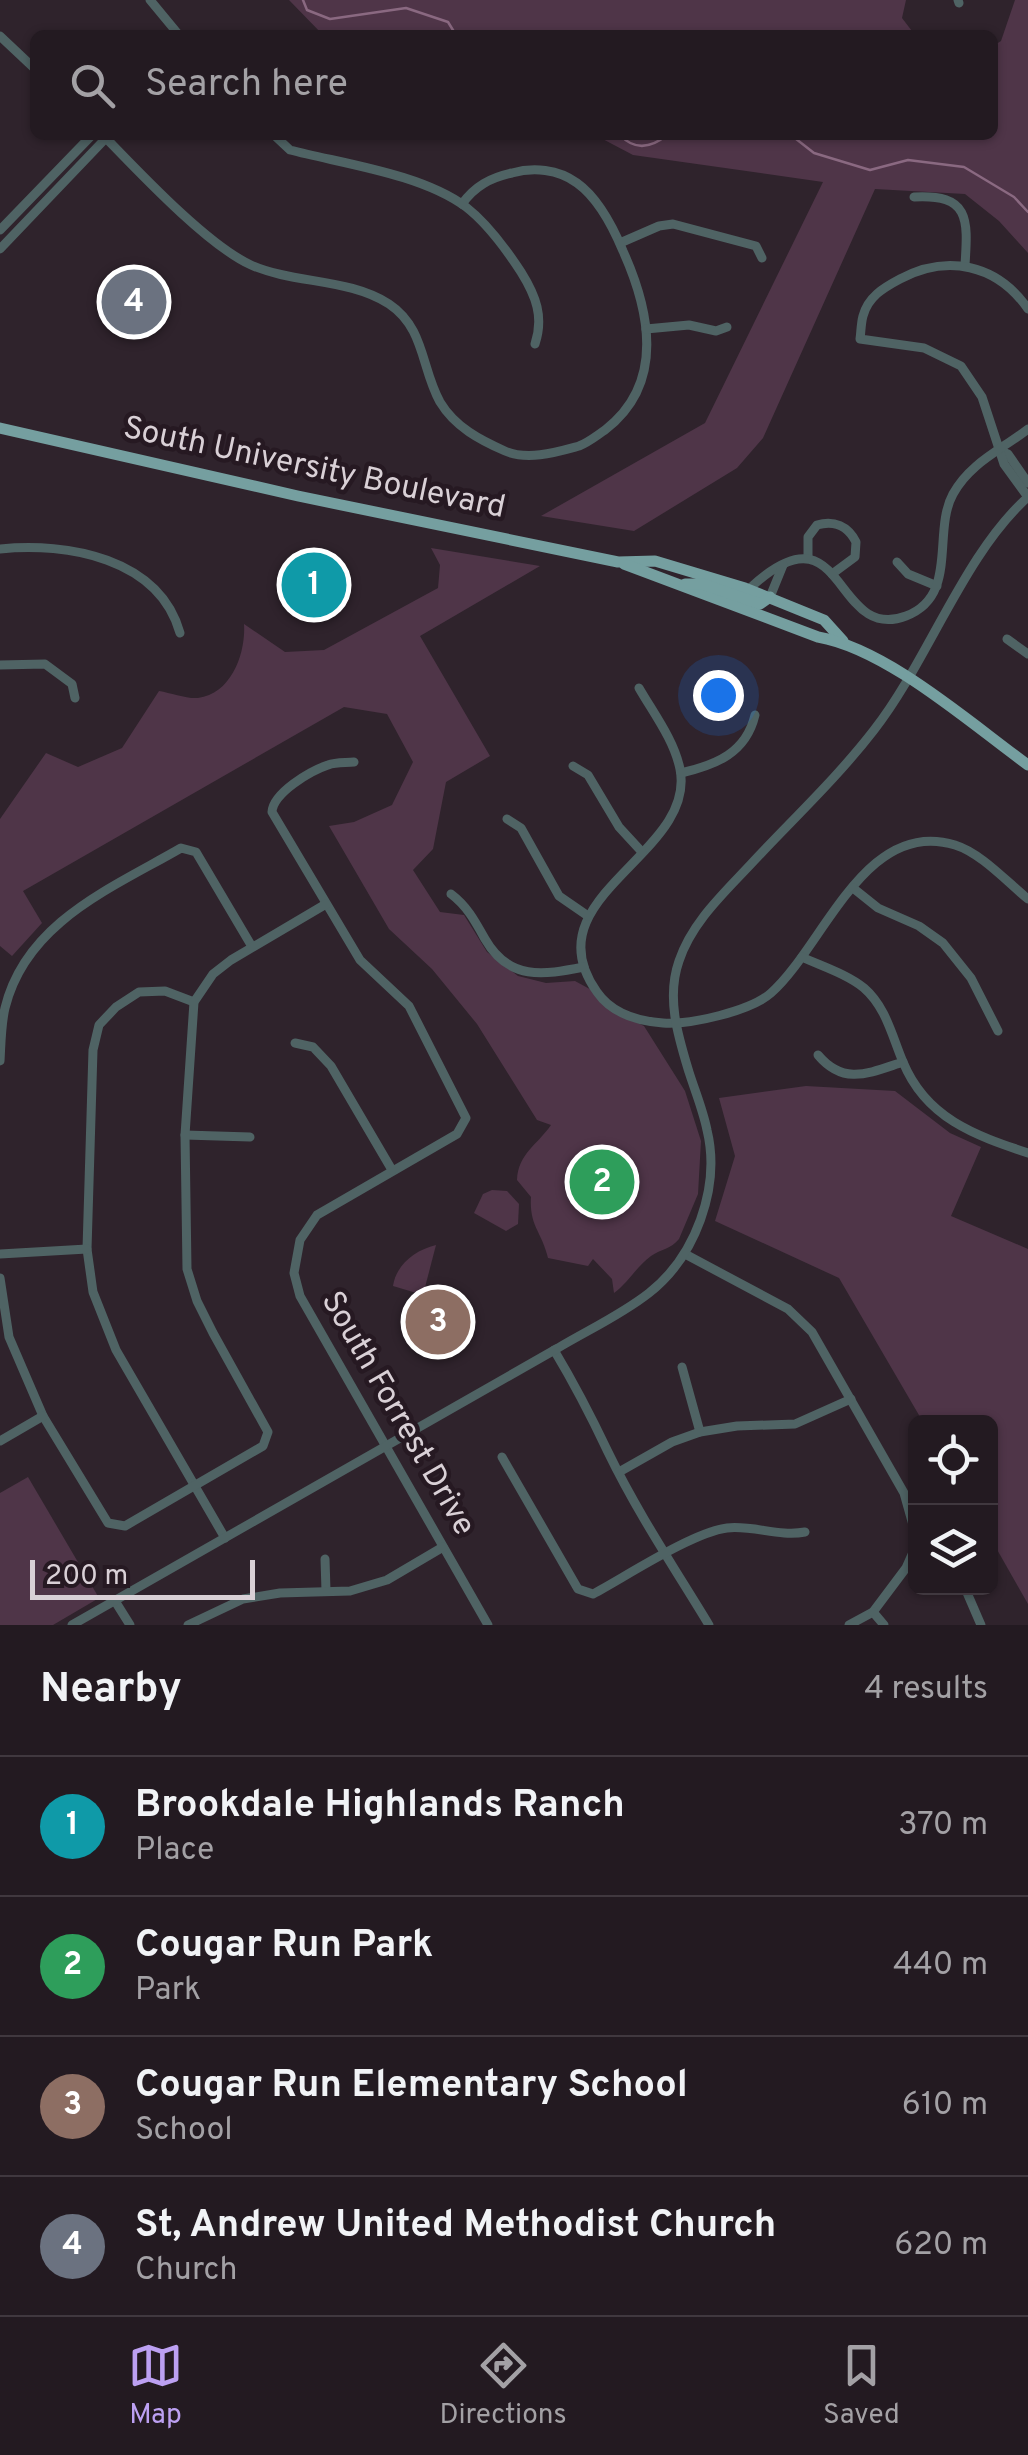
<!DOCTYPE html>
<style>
:root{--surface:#231a21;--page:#2b232a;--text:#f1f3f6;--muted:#a3a1a5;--line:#40383f;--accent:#bca0f2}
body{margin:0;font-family:Overpass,sans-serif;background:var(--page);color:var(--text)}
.controls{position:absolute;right:30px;bottom:30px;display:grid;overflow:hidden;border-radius:15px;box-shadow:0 2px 8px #0004}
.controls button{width:90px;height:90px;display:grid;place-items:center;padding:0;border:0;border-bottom:2px solid var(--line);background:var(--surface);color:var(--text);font:50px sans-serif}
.scale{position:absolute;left:30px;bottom:25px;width:225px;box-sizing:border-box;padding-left:10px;border:5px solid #d9d0d6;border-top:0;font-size:28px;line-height:35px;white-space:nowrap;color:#d9d0d6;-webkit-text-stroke:8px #261922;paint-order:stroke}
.you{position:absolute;left:718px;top:695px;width:35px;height:35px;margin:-25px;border:8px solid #fff;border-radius:50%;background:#1a73e8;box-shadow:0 0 0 15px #1a73e833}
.badge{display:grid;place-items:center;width:65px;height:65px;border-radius:50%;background:var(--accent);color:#fff;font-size:32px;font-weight:700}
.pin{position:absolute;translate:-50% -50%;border:5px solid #fff;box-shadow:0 2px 10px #0006}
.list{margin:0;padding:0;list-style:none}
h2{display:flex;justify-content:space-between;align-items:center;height:130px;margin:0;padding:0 40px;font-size:42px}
h2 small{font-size:32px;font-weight:400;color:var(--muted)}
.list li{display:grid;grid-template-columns:65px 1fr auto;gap:30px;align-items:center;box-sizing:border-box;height:140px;padding:0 40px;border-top:2px solid var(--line)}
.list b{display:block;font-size:38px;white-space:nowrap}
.list p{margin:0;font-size:32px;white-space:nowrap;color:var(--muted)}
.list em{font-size:32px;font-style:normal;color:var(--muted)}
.icon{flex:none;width:55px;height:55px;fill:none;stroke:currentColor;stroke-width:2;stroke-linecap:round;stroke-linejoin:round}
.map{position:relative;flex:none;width:1028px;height:1625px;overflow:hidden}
.search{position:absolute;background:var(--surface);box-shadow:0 2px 8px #0004;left:30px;right:30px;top:30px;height:110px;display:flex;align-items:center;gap:25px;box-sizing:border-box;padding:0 35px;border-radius:15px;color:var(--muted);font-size:38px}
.sheet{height:690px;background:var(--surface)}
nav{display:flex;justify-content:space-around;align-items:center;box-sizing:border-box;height:140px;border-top:2px solid var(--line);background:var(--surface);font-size:28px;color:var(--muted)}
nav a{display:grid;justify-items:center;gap:5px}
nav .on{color:var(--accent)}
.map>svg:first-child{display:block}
</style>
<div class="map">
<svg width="1028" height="1625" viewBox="0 0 1028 1625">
<rect width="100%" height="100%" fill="#2f232c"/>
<g fill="#4f3548">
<path d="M289 0H906L902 18 915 35H323Z"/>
<path d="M1015 0H1028V253L999 221 965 194 875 189 763 438 737 468 634 531 541 516 705 423 823 182 633 155 595 135H993V46L1001 41Z"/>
<path d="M431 548 540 566 420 636 490 756 446 782 433 849 413 870 440 912 464 915 487 952 518 976 546 983 575 981 597 993 619 1014 644 1026 685 1091 701 1141 698 1194 679 1239C671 1249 661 1249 651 1256 636 1267 629 1282 614 1293L612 1279 593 1259 588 1266 548 1258C542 1232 529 1226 531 1197L517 1180C518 1154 537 1145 551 1125L537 1120 477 1024 432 969 389 929 329 826 354 822 392 805 413 762 387 714 344 707 23 891 42 923 12 956 0 946V819L46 753 78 767 122 748 159 691C171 693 187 699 198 698 232 694 246 652 244 624L285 652 324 650 438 588 440 565Z"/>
<path d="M806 1086 895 1091 950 1133 981 1147 951 1216 1028 1249V1604L991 1539 990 1422H923L839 1278 715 1221 735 1156 719 1098Z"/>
<path d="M492 1190 507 1191 519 1204 518 1224 506 1231 474 1213 483 1194Z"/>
<path d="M436 1245 423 1295 393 1286C396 1265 415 1250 436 1245Z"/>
<path d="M28 1477 99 1598 53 1625H0V1493Z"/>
</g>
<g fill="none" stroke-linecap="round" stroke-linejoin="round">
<g stroke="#8a6981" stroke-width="2.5">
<path d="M303 0 307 10 330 19 406 8 448 22 456 35"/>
<path d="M620 135C635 151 651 148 667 135"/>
<path d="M791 135 814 153 870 170 908 160 964 167 1014 197 1028 212"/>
</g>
<g stroke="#4f6364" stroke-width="9">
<path d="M150 0 179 35"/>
<path d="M958 0 959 3"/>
<path d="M0 36 35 69"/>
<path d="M103 135C138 171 207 245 251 265 294 284 349 278 389 304 425 328 421 368 440 402 455 427 480 440 505 451 528 461 557 452 579 446 589 442 596 436 605 430 665 384 650 311 623 251 613 227 598 198 577 183 558 169 533 167 512 173 490 178 475 186 462 204"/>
<path d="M274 135 290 150C344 164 422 174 466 207 488 224 506 249 521 272 536 296 544 317 535 344"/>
<path d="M914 197C970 194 968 219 965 265"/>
<path d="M0 230 92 135"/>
<path d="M620 243 659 226 673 224 756 246 762 258"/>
<path d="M0 249 106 138"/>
<path d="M646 329 689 325 716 331 727 327"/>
<path d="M1000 451 1008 454 1028 483"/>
<path d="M1028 497 1004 464 982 397 961 366 924 348 860 339C861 332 861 323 863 316 868 297 883 288 900 279 947 254 997 264 1028 309"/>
<path d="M0 549C67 542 159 558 180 633"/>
<path d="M808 557V537L817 525C834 520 848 526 856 542L855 557 832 574"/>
<path d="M897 562 908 574 937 586"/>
<path d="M749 589C846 498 832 644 906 616 959 596 932 532 953 494 970 463 1001 450 1028 429"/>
<path d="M770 597 783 565"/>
<path d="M1007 639 1028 654"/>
<path d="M0 665 45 664 72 684 75 698"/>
<path d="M639 688C654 714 674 740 680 769 697 855 529 897 597 992 612 1014 637 1021 663 1023 690 1025 751 1011 771 993 824 946 865 817 955 845 981 853 1007 882 1028 899"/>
<path d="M354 762C346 763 336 762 328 765 310 771 273 793 272 812L360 960 409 1006 466 1118 457 1134 317 1215 300 1240 294 1273 300 1296 488 1625"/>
<path d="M573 766 588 775 619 827 642 852"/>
<path d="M681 773C716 765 746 753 755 715"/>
<path d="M507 819 521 828 559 896 588 916"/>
<path d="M853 888 878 908 919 926 943 943 971 978 998 1031"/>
<path d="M451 894C467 906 475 921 485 939 509 981 543 975 584 967"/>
<path d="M802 957C821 966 847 974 864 988 886 1007 892 1036 903 1062 926 1118 974 1135 1028 1153"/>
<path d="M194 1002 165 991 139 992 116 1007 99 1025 93 1050 87 1249 93 1292 116 1350 225 1538"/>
<path d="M295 1043 313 1047 331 1066 392 1170"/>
<path d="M818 1055C844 1086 869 1073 903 1062"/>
<path d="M0 1061C1 1044 1 1025 5 1008 26 922 112 888 181 848L196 852 251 945"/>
<path d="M185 1135 250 1137"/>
<path d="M0 1254 87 1249"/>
<path d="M685 1254 788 1309 812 1332 904 1493 915 1532 914 1550 906 1568 873 1612 849 1625"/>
<path d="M0 1278 9 1337 43 1416 108 1523 125 1526 263 1446 268 1432 213 1333 197 1301 187 1269 185 1135 194 1002 213 974 231 960 326 904"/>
<path d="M554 1350C575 1385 591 1416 608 1452 637 1512 675 1569 709 1625"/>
<path d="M682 1367 700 1432"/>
<path d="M0 1441 43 1416"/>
<path d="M502 1457 578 1589 593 1594C625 1577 693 1532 727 1528 753 1525 779 1537 805 1532"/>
<path d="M619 1472 672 1442 700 1432 737 1426 795 1424 851 1399"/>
<path d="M325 1559 326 1591"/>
<path d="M965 1588 981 1625"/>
<path d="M115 1601 130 1625"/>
<path d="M873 1612 884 1625"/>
<path d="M72 1625 558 1348C588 1330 621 1315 649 1293 695 1257 721 1188 707 1130 703 1110 695 1091 689 1072 678 1036 666 998 679 961 692 922 724 893 751 864 792 820 837 778 874 730 928 661 964 554 1028 497"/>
<path d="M188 1625 243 1599 280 1593 350 1591 387 1580 443 1547"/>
</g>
<g stroke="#759fa0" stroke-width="11">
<path d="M0 428 298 496 618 562 655 561 745 588 824 620 843 641"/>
<path d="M624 564 818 637C887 649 970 723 1028 765"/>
<path d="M685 584H703L760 604 770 597"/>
</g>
</g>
<g text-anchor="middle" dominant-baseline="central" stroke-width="9" stroke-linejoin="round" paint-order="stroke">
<g font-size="32" fill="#d9d0d6" stroke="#261922">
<text transform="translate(314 469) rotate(12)">South University Boulevard</text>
<text transform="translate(397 1414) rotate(60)">South Forrest Drive</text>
</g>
</g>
</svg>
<div class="controls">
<button><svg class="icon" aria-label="locate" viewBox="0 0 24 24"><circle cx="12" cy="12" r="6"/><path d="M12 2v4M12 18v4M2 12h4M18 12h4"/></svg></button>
<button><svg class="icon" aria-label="layers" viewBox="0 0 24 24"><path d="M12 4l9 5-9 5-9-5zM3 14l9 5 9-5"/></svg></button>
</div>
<div class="scale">200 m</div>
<div class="you"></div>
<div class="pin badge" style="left:314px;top:585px;background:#0f9aa8">1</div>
<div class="pin badge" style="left:602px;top:1182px;background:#2e9e5b">2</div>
<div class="pin badge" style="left:438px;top:1322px;background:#8d6e63">3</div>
<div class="pin badge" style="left:134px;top:302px;background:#6b7280">4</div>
<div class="search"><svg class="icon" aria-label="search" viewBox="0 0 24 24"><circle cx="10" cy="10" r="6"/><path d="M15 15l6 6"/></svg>Search here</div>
</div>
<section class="sheet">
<h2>Nearby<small>4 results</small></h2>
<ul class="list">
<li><span class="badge" style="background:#0f9aa8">1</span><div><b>Brookdale Highlands Ranch</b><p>Place</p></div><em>370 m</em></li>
<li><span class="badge" style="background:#2e9e5b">2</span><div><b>Cougar Run Park</b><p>Park</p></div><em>440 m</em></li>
<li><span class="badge" style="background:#8d6e63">3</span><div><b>Cougar Run Elementary School</b><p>School</p></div><em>610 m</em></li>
<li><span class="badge" style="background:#6b7280">4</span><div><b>St, Andrew United Methodist Church</b><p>Church</p></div><em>620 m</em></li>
</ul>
</section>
<nav>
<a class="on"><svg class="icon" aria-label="map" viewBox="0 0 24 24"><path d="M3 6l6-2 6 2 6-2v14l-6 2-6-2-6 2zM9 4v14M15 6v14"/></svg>Map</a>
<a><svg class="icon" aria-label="directions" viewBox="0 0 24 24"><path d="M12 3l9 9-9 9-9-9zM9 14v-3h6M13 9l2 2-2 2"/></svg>Directions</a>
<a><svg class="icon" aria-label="saved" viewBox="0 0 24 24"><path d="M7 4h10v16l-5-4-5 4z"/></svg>Saved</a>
</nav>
